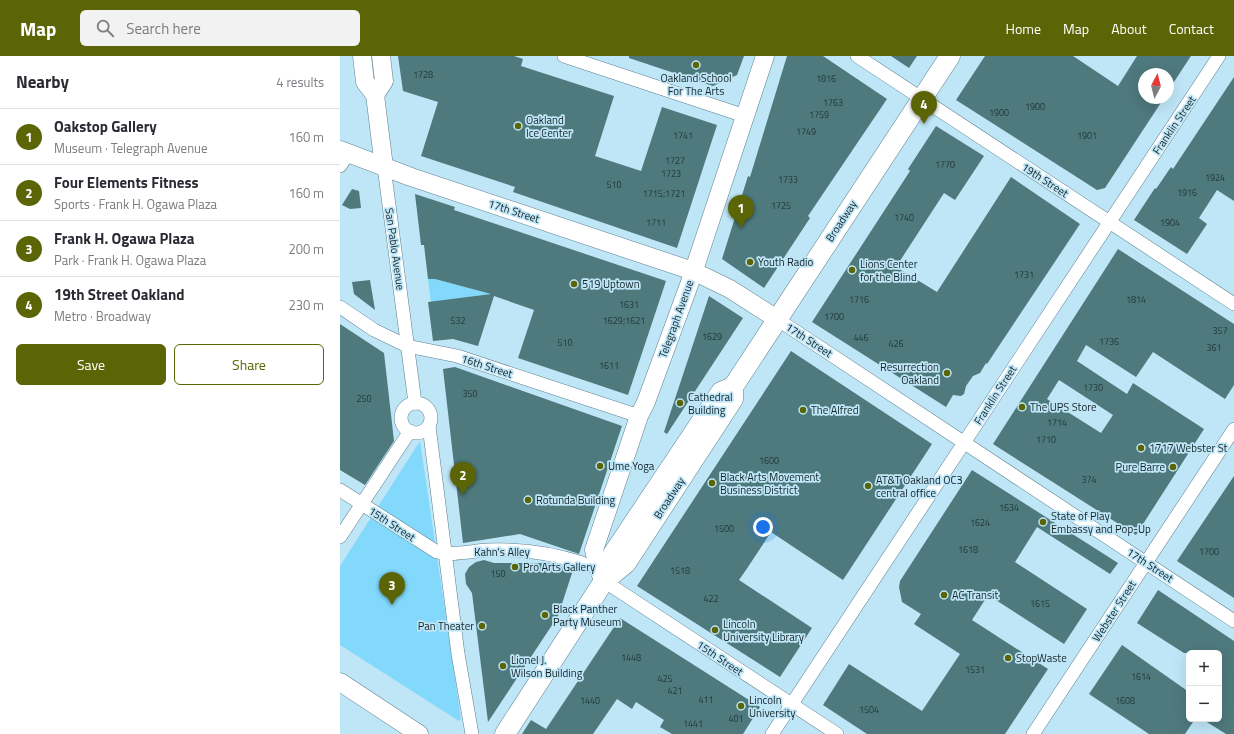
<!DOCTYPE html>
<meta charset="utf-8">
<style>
:root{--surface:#fff;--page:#f2f2f3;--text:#2b2b33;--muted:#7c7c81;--line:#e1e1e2;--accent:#5b6506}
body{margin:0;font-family:"Titillium Web",sans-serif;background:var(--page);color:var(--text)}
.controls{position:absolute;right:12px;bottom:12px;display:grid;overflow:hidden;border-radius:6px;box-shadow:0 4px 16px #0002}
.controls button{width:36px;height:36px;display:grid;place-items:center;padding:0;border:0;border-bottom:1px solid var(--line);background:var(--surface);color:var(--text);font:20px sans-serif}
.compass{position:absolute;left:798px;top:12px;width:36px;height:36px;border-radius:50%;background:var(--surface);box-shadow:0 4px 16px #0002;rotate:7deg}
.you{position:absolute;left:423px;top:471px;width:14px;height:14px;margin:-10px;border:3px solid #fff;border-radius:50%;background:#1a73e8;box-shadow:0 0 0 6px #1a73e833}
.badge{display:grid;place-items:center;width:26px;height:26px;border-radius:50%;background:var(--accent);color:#fff;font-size:13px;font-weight:700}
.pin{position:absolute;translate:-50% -33px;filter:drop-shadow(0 1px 2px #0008)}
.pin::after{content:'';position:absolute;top:21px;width:14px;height:12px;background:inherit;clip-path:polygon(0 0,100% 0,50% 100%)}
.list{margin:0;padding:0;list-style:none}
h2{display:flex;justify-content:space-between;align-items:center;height:52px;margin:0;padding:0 16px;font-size:17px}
h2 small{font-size:13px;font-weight:400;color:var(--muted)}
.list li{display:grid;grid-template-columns:26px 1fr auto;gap:12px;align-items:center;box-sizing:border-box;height:56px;padding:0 16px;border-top:1px solid var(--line)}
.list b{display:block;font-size:15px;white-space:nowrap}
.list p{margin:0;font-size:13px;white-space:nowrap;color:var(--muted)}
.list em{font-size:13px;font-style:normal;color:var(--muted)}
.actions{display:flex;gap:8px;padding:12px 16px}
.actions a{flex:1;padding:9px 0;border:1px solid var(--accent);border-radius:6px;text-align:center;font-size:14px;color:var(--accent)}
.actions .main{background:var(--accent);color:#fff}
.icon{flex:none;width:22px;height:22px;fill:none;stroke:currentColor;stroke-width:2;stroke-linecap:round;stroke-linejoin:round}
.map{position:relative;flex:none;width:894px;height:678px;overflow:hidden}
header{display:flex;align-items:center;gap:24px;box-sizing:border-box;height:56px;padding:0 20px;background:var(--accent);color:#fff}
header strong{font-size:19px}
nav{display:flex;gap:22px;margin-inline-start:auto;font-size:14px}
.search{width:280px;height:36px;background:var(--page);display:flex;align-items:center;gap:10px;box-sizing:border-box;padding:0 14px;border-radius:6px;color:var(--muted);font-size:15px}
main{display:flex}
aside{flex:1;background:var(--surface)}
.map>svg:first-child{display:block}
</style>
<header>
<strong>Map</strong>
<div class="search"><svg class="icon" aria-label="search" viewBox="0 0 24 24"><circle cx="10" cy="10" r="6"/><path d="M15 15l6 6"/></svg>Search here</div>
<nav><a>Home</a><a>Map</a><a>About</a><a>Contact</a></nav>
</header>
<main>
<aside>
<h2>Nearby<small>4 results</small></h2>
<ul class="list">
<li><span class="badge">1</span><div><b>Oakstop Gallery</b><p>Museum · Telegraph Avenue</p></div><em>160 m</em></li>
<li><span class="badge">2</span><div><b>Four Elements Fitness</b><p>Sports · Frank H. Ogawa Plaza</p></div><em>160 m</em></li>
<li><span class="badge">3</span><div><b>Frank H. Ogawa Plaza</b><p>Park · Frank H. Ogawa Plaza</p></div><em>200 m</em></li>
<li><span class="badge">4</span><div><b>19th Street Oakland</b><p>Metro · Broadway</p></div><em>230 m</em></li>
</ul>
<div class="actions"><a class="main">Save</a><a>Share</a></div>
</aside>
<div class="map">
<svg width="894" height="678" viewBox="0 0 894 678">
<rect width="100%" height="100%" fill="#bfe6f7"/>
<g fill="#82d9fb">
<path d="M88 223H95L151 238 91 246Z"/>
<path d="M80 385 121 663 119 665 0 589V510Z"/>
</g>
<g fill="#4e797d" fill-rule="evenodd">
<path d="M58 0H174L183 3 181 10 274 40 255 100 301 115 322 51 377 69 337 192 173 136 175 131 81 100 98 46 63 35Z"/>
<path d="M289 0H404L397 19 373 30 289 2Z"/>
<path d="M447 0H483L547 43 468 160 470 162 424 232 382 203 408 120 410 121Z"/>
<path d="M551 0H577L569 12Z"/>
<path d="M645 0H733L778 30 797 0H851L828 35V18H804V42H824L765 132 757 134 616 44Z"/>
<path d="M894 21V145L877 134 859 162 867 168 847 198 794 164 815 132 816 133 831 111 833 113Z"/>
<path d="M596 70 644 100 615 144 604 137 556 211 597 236 671 121 740 168 647 308 646 307 640 317 633 320 626 330 624 338 621 340 613 339 606 351 472 266 570 115 568 113Z"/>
<path d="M12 133 19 135 21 152 10 153 2 149Z"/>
<path d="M75 138 115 151 114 154 326 225 288 339 178 302 194 254 154 240 138 290 113 283 93 285 88 246 151 238 95 223H88L84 189H81Z"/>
<path d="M778 193 894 268V329L885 343 813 296 796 321 746 289 737 305 787 338 793 327 864 373 796 479 653 388ZM719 324 773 359 761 377 707 343Z"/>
<path d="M30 224 35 254 14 238 12 226Z"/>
<path d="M369 240 403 262 327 378 324 376Z"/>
<path d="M0 268 44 297 54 385 25 429 0 414Z"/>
<path d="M451 295 592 388 503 524 431 476 406 514 399 524 472 572 440 621 297 530Z"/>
<path d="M115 311 282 370 239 498 180 478 123 487 103 313Z"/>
<path d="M632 414 778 507 770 518 697 471 675 506 747 553 724 588 648 539 632 564 708 613 665 678H527L483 649 509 608 582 655 620 598 574 568 581 558 562 546 559 531 560 525Z"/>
<path d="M894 420V542L837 505Z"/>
<path d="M144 504 154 507H211L233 514 218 560 148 666 132 537 126 528 125 518 129 511 136 506Z"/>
<path d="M818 534 894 585V678H886L862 663H879V597H844L797 567Z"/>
<path d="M280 562 420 651 403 678H332L320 671 324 664 296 646 292 653 277 643 253 678H182L191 664 206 673Z"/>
<path d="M782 589 849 636V663H855L845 678H809L749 638Z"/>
</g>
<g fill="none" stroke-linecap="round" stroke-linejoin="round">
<g stroke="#5d8191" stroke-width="14">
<g id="street">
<path d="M224 0 405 60"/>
<path d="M517 0 894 248"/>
<path d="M0 110 8 98"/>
<path d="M44 111 75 347"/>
<path d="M0 251 34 274 67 290 117 300 299 360"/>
<path d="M437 263 894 565"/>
<circle cx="76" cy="362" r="15"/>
<path d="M89 370 118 598 132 678"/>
<path d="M0 434 97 496C113 500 131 495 148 494 180 493 212 497 242 507"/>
<path d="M0 481 70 375"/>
<path d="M264 525 497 678"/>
<path d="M432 678 879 0"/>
<path d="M693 678 894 373"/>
</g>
</g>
<g stroke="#5d8191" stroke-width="19">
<g id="secondary">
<path d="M22 0 25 26 35 39 44 111"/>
<path d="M35 39 44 25 41 0"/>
<path d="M0 94 71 121 353 215 390 233 437 263"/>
<path d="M264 525 258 512 254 494 299 360 306 346 349 229 425 0"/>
<path d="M0 626 79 678"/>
</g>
</g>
<g stroke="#5d8191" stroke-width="21">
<g id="primary">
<path d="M264 525 286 507 393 343V331L610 0"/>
<path d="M165 678 264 525 273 498 381 336 393 331"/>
</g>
</g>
<use href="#street" stroke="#fff" stroke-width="13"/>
<use href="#secondary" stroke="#fff" stroke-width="18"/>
<use href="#primary" stroke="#fff" stroke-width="20"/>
</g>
<g fill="#5b6506" stroke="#bfe6f7" stroke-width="1.5">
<circle cx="356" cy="9" r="4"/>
<circle cx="178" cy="70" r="4"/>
<circle cx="410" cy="206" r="4"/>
<circle cx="512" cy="214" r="4"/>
<circle cx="234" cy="228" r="4"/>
<circle cx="607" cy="317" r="4"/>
<circle cx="340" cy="347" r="4"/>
<circle cx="682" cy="351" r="4"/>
<circle cx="463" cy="354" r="4"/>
<circle cx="801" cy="392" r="4"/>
<circle cx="260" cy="410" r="4"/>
<circle cx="833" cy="411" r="4"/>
<circle cx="372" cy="427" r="4"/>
<circle cx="528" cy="430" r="4"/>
<circle cx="188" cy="444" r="4"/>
<circle cx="703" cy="466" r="4"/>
<circle cx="175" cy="511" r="4"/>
<circle cx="604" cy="539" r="4"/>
<circle cx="205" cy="559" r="4"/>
<circle cx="142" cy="570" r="4"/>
<circle cx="375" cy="574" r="4"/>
<circle cx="668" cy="602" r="4"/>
<circle cx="163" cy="610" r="4"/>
<circle cx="401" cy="650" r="4"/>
</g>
<g text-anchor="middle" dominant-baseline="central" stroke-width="3.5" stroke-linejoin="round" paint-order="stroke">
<g font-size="9" fill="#22383e">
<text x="83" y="18">1728</text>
<text x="486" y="22">1816</text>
<text x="493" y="46">1763</text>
<text x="695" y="50">1900</text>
<text x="659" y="56">1900</text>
<text x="479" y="58">1759</text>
<text x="466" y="75">1749</text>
<text x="343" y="79">1741</text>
<text x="747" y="79">1901</text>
<text x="335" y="104">1727</text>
<text x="605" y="108">1770</text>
<text x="331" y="117">1723</text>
<text x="875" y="121">1924</text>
<text x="448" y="123">1733</text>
<text x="274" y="128">510</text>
<text x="847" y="136">1916</text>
<text x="324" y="137">1715;1721</text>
<text x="441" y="149">1725</text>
<text x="564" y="161">1740</text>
<text x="316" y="166">1711</text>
<text x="830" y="166">1904</text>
<text x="684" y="218">1731</text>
<text x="519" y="243">1716</text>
<text x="796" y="243">1814</text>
<text x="289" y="248">1631</text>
<text x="494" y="260">1700</text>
<text x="118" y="264">532</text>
<text x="284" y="264">1629;1621</text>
<text x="880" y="274">357</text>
<text x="372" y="280">1629</text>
<text x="521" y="281">446</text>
<text x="769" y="285">1736</text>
<text x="225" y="286">510</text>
<text x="556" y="287">426</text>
<text x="874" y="291">361</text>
<text x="269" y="309">1611</text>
<text x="753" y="331">1730</text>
<text x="130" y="337">350</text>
<text x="24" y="342">250</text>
<text x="717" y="366">1714</text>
<text x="706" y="383">1710</text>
<text x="429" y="404">1600</text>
<text x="749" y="423">374</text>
<text x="669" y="451">1634</text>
<text x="640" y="466">1624</text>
<text x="384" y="472">1500</text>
<text x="628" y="493">1618</text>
<text x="869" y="495">1700</text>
<text x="340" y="514">1518</text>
<text x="158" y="517">150</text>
<text x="371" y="542">422</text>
<text x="700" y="547">1615</text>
<text x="291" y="601">1448</text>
<text x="635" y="613">1531</text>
<text x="801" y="620">1614</text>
<text x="325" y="622">425</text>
<text x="335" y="634">421</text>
<text x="366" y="643">411</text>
<text x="250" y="644">1440</text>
<text x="785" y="644">1608</text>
<text x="529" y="653">1504</text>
<text x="396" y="662">401</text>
<text x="353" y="667">1441</text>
</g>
<g font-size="11" fill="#142329" stroke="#bfe6f7" text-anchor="start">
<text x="356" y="22" text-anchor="middle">Oakland School<tspan x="356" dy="13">For The Arts</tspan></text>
<text x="186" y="64">Oakland<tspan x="186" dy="13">Ice Center</tspan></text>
<text x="418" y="206">Youth Radio</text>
<text x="520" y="208">Lions Center<tspan x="520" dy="13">for the Blind</tspan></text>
<text x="242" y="228">519 Uptown</text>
<text x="599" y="311" text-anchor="end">Resurrection<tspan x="599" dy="13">Oakland</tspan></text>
<text x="348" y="341">Cathedral<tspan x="348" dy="13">Building</tspan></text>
<text x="690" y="351">The UPS Store</text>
<text x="471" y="354">The Alfred</text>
<text x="809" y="392">1717 Webster St</text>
<text x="268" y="410">Ume Yoga</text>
<text x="825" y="411" text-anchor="end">Pure Barre</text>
<text x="380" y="421">Black Arts Movement<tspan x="380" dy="13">Business District</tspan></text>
<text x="536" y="424">AT&amp;T Oakland OC3<tspan x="536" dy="13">central office</tspan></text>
<text x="196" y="444">Rotunda Building</text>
<text x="711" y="460">State of Play<tspan x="711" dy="13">Embassy and Pop-Up</tspan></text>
<text x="183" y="511">Pro Arts Gallery</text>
<text x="612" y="539">AC Transit</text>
<text x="213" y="553">Black Panther<tspan x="213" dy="13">Party Museum</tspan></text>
<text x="383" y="568">Lincoln<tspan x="383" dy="13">University Library</tspan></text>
<text x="134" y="570" text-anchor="end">Pan Theater</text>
<text x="676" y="602">StopWaste</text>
<text x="171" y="604">Lionel J.<tspan x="171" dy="13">Wilson Building</tspan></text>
<text x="409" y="644">Lincoln<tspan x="409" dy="13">University</tspan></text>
</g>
<g font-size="11" fill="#142329" stroke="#bfe6f7">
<text transform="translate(834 69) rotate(-56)">Franklin Street</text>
<text transform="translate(705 124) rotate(33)">19th Street</text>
<text transform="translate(174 155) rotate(18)">17th Street</text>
<text transform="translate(501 165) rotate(-57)">Broadway</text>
<text transform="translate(55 193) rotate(82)">San Pablo Avenue</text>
<text transform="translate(336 263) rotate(-70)">Telegraph Avenue</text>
<text transform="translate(469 284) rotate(33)">17th Street</text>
<text transform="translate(147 310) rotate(18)">16th Street</text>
<text transform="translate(655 339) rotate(-57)">Franklin Street</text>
<text transform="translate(329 442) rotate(-57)">Broadway</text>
<text transform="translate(52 468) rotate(33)">15th Street</text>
<text x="162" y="496">Kahn's Alley</text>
<text transform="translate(810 509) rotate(33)">17th Street</text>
<text transform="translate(774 555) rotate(-57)">Webster Street</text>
<text transform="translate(380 602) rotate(34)">15th Street</text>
</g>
</g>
</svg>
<div class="controls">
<button>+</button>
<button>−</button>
</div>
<svg class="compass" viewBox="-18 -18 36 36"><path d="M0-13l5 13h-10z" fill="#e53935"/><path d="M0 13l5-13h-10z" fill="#7c7c81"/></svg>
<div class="you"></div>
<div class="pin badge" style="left:401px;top:172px">1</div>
<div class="pin badge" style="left:123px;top:439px">2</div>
<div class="pin badge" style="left:52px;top:549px">3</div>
<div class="pin badge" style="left:584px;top:68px">4</div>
</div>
</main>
